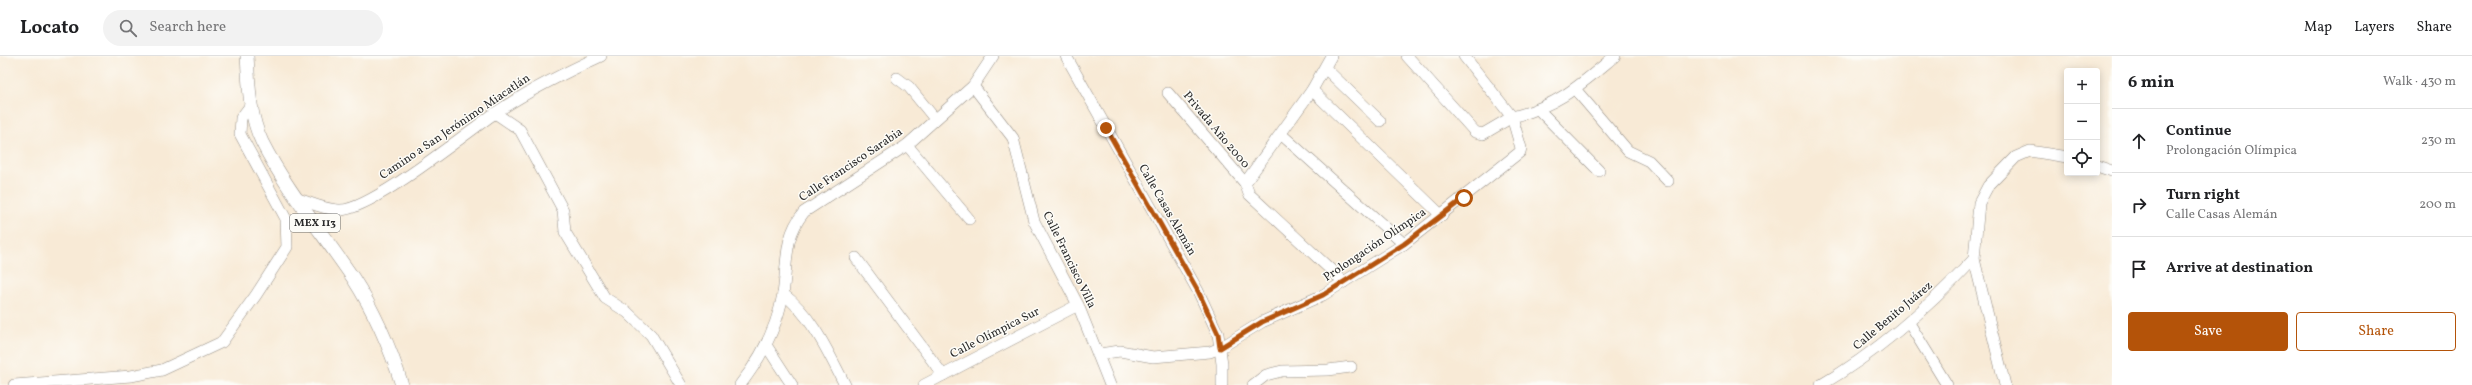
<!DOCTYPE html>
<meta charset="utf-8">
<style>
:root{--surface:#fff;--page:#f2f2f2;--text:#202124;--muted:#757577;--line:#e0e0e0;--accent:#b45309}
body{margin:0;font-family:Vollkorn,serif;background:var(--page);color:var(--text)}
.controls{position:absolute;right:12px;top:12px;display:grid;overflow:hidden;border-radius:4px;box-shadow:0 2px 10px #0003}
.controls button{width:36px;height:36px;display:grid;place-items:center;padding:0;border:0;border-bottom:1px solid var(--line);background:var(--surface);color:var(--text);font:20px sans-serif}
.stop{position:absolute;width:12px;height:12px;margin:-9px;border:3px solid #b45309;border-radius:50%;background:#fff}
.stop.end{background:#b45309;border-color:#fff;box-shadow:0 1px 4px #0008}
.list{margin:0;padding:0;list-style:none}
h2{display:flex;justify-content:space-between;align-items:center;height:52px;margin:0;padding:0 16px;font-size:17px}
h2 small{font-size:13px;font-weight:400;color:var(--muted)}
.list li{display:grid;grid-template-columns:26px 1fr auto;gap:12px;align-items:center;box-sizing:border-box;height:64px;padding:0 16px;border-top:1px solid var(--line)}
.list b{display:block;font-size:15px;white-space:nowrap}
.list p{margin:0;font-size:13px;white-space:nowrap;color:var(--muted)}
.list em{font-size:13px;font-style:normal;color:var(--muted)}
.actions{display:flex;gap:8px;padding:12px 16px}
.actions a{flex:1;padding:9px 0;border:1px solid var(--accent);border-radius:4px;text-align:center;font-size:14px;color:var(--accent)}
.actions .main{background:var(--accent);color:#fff}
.icon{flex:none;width:22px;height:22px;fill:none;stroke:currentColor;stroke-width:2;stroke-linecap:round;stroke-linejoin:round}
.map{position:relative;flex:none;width:2112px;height:329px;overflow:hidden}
header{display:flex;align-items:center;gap:24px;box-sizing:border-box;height:56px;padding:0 20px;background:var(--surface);border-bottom:1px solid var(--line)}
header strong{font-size:19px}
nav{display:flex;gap:22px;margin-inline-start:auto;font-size:14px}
.search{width:280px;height:36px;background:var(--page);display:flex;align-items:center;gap:10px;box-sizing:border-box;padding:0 14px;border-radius:22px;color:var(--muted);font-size:15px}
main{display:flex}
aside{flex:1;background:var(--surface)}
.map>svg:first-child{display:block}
</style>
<header>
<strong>Locato</strong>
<div class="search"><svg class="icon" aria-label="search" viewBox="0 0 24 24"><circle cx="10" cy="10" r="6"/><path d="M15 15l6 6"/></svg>Search here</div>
<nav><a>Map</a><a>Layers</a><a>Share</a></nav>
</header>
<main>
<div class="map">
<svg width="2112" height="329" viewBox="0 0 2112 329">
<rect width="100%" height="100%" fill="#fdfcf7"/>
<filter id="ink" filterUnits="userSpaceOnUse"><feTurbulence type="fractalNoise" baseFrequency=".025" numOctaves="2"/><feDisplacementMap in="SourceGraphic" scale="8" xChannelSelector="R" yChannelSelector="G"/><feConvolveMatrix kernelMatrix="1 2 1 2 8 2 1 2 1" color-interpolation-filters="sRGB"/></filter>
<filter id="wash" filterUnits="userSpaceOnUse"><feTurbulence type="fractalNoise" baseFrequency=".012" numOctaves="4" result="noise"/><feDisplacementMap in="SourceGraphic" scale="16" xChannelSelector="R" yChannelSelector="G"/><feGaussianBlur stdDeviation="0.9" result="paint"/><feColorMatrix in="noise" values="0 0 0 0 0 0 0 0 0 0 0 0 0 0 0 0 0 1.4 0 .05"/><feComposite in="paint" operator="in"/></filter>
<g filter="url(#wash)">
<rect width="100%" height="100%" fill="#f8ead6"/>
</g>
<g filter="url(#ink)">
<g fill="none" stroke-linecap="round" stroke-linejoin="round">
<g stroke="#928a80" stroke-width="12">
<g id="minor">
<path d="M1066 0 1198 235 1218 278 1222 308V329"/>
<path d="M1331 0 1312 34 1245 127 1249 138 1344 226"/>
<path d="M1407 0 1475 76 1483 78 1512 61 1464 0"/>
<path d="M1325 12 1380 65"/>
<path d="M897 22 909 31 935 63"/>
<path d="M973 30 1013 82 1034 165 1078 249 1110 329"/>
<path d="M1575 33 1628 95 1649 105 1668 125"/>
<path d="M1312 34 1442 160"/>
<path d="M1168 37 1245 127"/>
<path d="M1539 54 1599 115"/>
<path d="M495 57 520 74 563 154 565 176 605 242 627 256 651 279 681 329"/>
<path d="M1282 79 1404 188"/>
<path d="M907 89 969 163"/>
<path d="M2097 110 2112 115"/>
<path d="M298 143C311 147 326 154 339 154 369 156 466 77 495 57 529 34 564 17 601 0"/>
<path d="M856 202 943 319"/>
<path d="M783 238C812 259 829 298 845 329"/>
<path d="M1909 267 1947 329"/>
<path d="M766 289 792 329"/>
<path d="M1099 298 1120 295 1153 301 1210 296 1220 292 1262 266 1323 239 1404 188 1520 96 1521 92 1512 61C1558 50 1580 29 1615 0"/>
<path d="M14 329 131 320 162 314 222 286 256 239 287 191 286 163 240 78 241 62 250 50"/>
<path d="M740 329C761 302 777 272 783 238 788 206 783 182 804 156L907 89 973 30 993 0"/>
<path d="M924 329 1078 249"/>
<path d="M1253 329 1266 319 1282 315 1328 314 1351 311"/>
<path d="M1821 329C1879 295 1928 252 1974 203"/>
<path d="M2005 329 1974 203 1979 147 1988 130 2016 101 2030 95 2067 101"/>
</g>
</g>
<g stroke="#928a80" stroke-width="14">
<path id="major" d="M247 0C249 29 249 59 262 86 285 132 324 179 353 222 375 256 390 291 402 329"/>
</g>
<use href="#minor" stroke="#fff" stroke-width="11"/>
<use href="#major" stroke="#fff" stroke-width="13"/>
</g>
</g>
<g fill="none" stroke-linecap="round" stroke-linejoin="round" filter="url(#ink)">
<path stroke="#b45309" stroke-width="5" d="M1106 72 1198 235 1218 278 1220 292 1262 266 1323 239 1404 188 1464 142"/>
</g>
<g text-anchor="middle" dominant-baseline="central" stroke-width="3" stroke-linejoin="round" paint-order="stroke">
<rect fill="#fdfcf7" stroke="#6a6a68" stroke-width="1" x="290" y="158" width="50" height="18" rx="3"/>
<g font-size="11" font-weight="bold" fill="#2b2b2b">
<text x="315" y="167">MEX 113</text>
</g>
<g font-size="12" fill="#2b2b2b" stroke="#fdfcf7">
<text transform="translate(455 71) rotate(-34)">Camino a San Jerónimo Miacatlán</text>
<text transform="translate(1216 74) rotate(50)">Privada Año 2000</text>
<text transform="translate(851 109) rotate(-34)">Calle Francisco Sarabia</text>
<text transform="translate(1167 154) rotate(60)">Calle Casas Alemán</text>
<text transform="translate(1375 189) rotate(-34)">Prolongación Olímpica</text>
<text transform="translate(1069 204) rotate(64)">Calle Francisco Villa</text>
<text transform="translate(1893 260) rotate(-40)">Calle Benito Juárez</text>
<text transform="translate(995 277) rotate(-27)">Calle Olímpica Sur</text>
</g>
</g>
</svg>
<div class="controls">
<button>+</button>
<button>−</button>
<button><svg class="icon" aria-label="locate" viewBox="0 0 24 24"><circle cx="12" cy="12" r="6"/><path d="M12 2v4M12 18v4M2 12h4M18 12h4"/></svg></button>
</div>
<div class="stop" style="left:1464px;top:142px"></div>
<div class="stop end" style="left:1106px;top:72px"></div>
</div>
<aside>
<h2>6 min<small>Walk · 430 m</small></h2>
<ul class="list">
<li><svg class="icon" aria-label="ahead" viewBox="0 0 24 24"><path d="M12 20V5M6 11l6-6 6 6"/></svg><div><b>Continue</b><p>Prolongación Olímpica</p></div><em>230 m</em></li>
<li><svg class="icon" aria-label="right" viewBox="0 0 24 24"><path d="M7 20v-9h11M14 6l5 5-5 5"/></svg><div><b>Turn right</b><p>Calle Casas Alemán</p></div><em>200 m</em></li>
<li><svg class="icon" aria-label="arrive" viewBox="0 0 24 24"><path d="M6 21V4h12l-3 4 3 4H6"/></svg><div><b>Arrive at destination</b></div></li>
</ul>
<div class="actions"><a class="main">Save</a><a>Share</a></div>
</aside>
</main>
